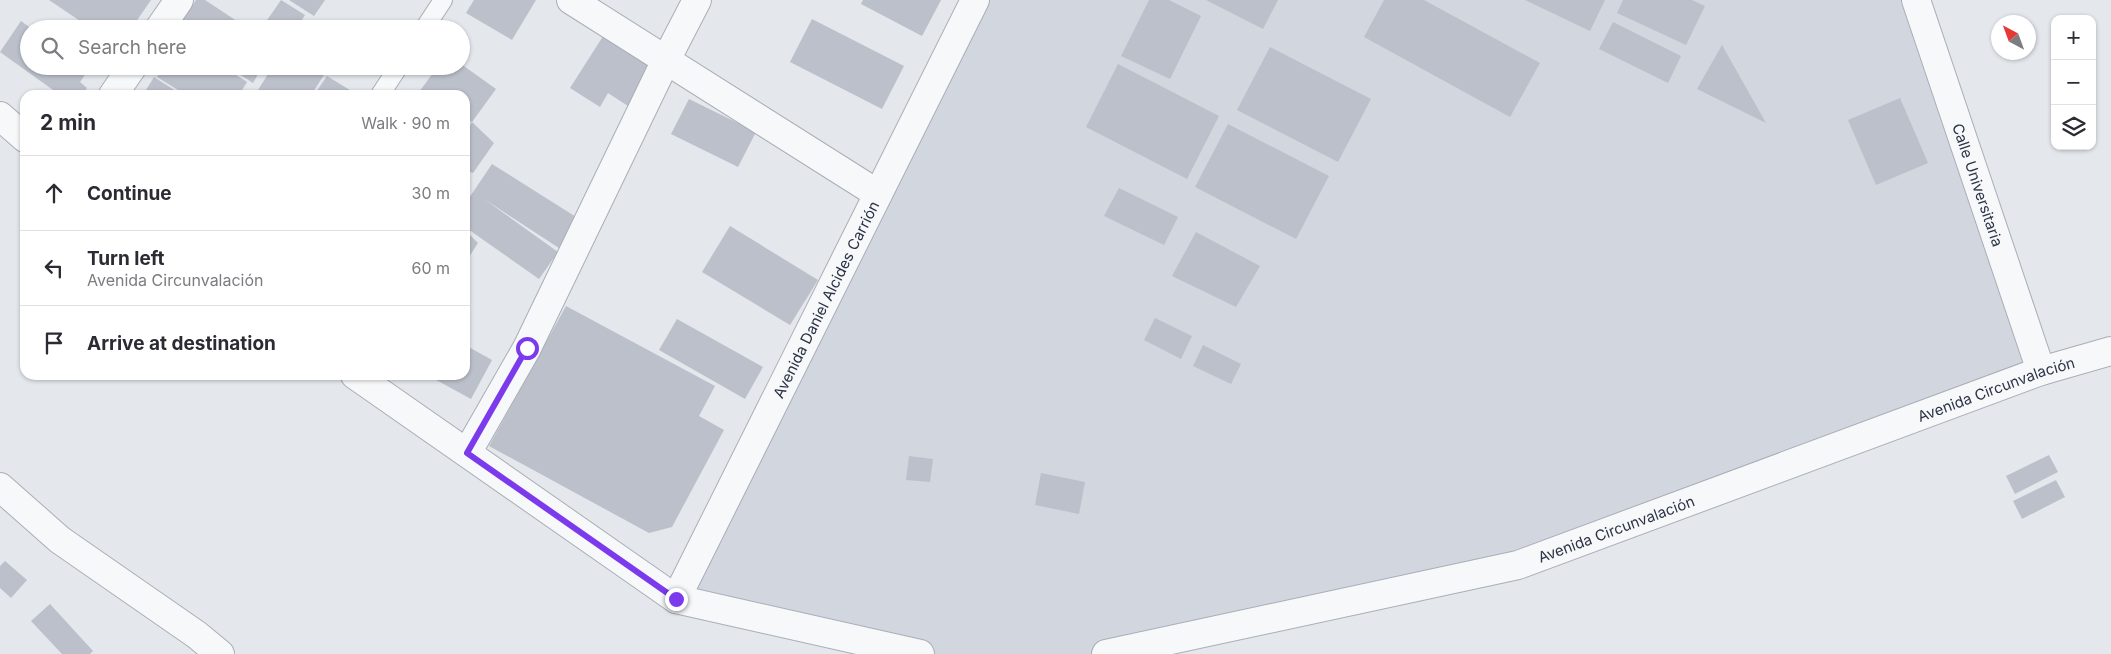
<!DOCTYPE html>
<meta charset="utf-8">
<style>
:root{--surface:#fff;--page:#f2f2f3;--text:#2b2b33;--muted:#7c7c81;--line:#e1e1e2}
body{margin:0;font-family:Inter,sans-serif;background:var(--page);color:var(--text)}
.controls{position:absolute;right:15px;top:15px;display:grid;overflow:hidden;border-radius:10px;box-shadow:0 1px 4px #0004}
.controls button{width:45px;height:45px;display:grid;place-items:center;padding:0;border:0;border-bottom:1px solid var(--line);background:var(--surface);color:var(--text);font:25px sans-serif}
.compass{position:absolute;left:1991px;top:15px;width:45px;height:45px;border-radius:50%;background:var(--surface);box-shadow:0 1px 4px #0004;rotate:319deg}
.stop{position:absolute;width:15px;height:15px;margin:-11px;border:4px solid #7c3aed;border-radius:50%;background:#fff}
.stop.end{background:#7c3aed;border-color:#fff;box-shadow:0 1px 5px #0008}
.list{margin:0;padding:0;list-style:none}
h2{display:flex;justify-content:space-between;align-items:center;height:65px;margin:0;padding:0 20px;font-size:21px}
h2 small{font-size:16px;font-weight:400;color:var(--muted)}
.list li{display:grid;grid-template-columns:32px 1fr auto;gap:15px;align-items:center;box-sizing:border-box;height:75px;padding:0 20px;border-top:1px solid var(--line)}
.list b{display:block;font-size:19px;white-space:nowrap}
.list p{margin:0;font-size:16px;white-space:nowrap;color:var(--muted)}
.list em{font-size:16px;font-style:normal;color:var(--muted)}
.icon{flex:none;width:28px;height:28px;fill:none;stroke:currentColor;stroke-width:2;stroke-linecap:round;stroke-linejoin:round}
.map{position:relative;flex:none;width:2111px;height:654px;overflow:hidden}
.search{position:absolute;background:var(--surface);box-shadow:0 1px 4px #0004;left:20px;top:20px;width:450px;height:55px;display:flex;align-items:center;gap:12px;box-sizing:border-box;padding:0 18px;border-radius:28px;color:var(--muted);font-size:19px}
.panel{position:absolute;background:var(--surface);box-shadow:0 1px 4px #0004;left:20px;top:90px;width:450px;height:290px;border-radius:15px}
.map>svg:first-child{display:block}
</style>
<div class="map">
<svg width="2111" height="654" viewBox="0 0 2111 654">
<rect width="100%" height="100%" fill="#e4e7ec"/>
<path fill="#d2d6de" d="M975 0H1916L2041 371 1518 565 1106 654H920L676 599Z"/>
<g fill="#bbc0ca">
<path d="M49 0H151L131 29H92Z"/>
<path d="M196 0H205L249 29H177Z"/>
<path d="M281 0 305 15 296 29H261Z"/>
<path d="M289 0H325L314 16Z"/>
<path d="M474 0H536L512 40 466 13Z"/>
<path d="M863 0H941L922 36 861 4Z"/>
<path d="M1149 0H1169L1201 16 1170 79 1121 56Z"/>
<path d="M1206 0H1278L1263 29Z"/>
<path d="M1384 0H1424L1540 63 1510 117 1364 37Z"/>
<path d="M1525 0H1605L1590 31Z"/>
<path d="M1623 0H1692L1705 6 1686 45 1617 13Z"/>
<path d="M812 19 904 66 882 109 790 62Z"/>
<path d="M21 21 32 29H29V66H85L89 69 80 82 87 88 82 95H60L0 52Z"/>
<path d="M1613 22 1681 56 1668 83 1599 49Z"/>
<path d="M607 30 659 63 631 108 608 93 600 107 570 88Z"/>
<path d="M1722 45 1766 123 1697 89Z"/>
<path d="M1270 47 1371 99 1338 162 1237 110Z"/>
<path d="M461 64 496 89 472 122 465 117V95H417L438 66H461Z"/>
<path d="M1118 64 1219 116 1187 179 1086 127Z"/>
<path d="M164 66H222L247 82 239 95H186L157 77Z"/>
<path d="M227 66H263L253 83Z"/>
<path d="M273 66H311L324 75 311 95H255Z"/>
<path d="M327 76 358 95H314Z"/>
<path d="M154 77 182 95H143Z"/>
<path d="M1900 98 1928 163 1876 185 1848 120Z"/>
<path d="M689 99 756 132 738 167 671 134Z"/>
<path d="M472 122 494 143 473 173 465 170V135Z"/>
<path d="M1228 124 1329 176 1296 239 1195 187Z"/>
<path d="M492 164 584 222 565 252 484 199 558 252 539 279 465 227V204Z"/>
<path d="M1119 188 1178 217 1164 245 1104 216Z"/>
<path d="M730 226 818 280 790 325 702 272Z"/>
<path d="M465 230 478 243 469 257 465 255Z"/>
<path d="M1196 232 1260 266 1236 307 1172 276Z"/>
<path d="M566 306 715 386 699 416 724 430 672 527 649 533 489 446Z"/>
<path d="M1155 318 1192 336 1181 359 1144 340Z"/>
<path d="M677 319 763 367 745 399 659 350Z"/>
<path d="M465 345 492 360 471 399 427 375H465Z"/>
<path d="M1203 345 1241 364 1231 384 1193 366Z"/>
<path d="M2049 455 2058 472 2015 494 2006 476Z"/>
<path d="M909 456 933 459 930 482 906 480Z"/>
<path d="M1041 473 1085 482 1079 514 1035 505Z"/>
<path d="M2056 480 2065 497 2022 519 2013 501Z"/>
<path d="M5 561 27 580 11 598 0 588V566Z"/>
<path d="M50 604 93 651 90 654H62L31 621Z"/>
</g>
<g fill="none" stroke-linecap="round" stroke-linejoin="round">
<g stroke="#a9aeb7" stroke-width="20">
<g id="lane">
<path d="M424 29 443 0"/>
<path d="M380 95 399 66"/>
</g>
</g>
<g stroke="#a9aeb7" stroke-width="30">
<g id="street">
<path d="M571 0 878 194"/>
<path id="s1" d="M1916 0 2041 371"/>
<path d="M159 29 179 0"/>
<path d="M113 95 133 66"/>
<path d="M0 116 25 138"/>
<path d="M355 375 676 599 920 654"/>
<path d="M467 453 527 348 666 60 697 0"/>
<path d="M0 487 60 540 197 635 220 654"/>
<path id="s2" d="M676 599 975 0"/>
<path id="s3" d="M1106 654 1518 565 2041 371 2111 351"/>
</g>
</g>
<use href="#lane" stroke="#f7f8fa" stroke-width="18"/>
<use href="#street" stroke="#f7f8fa" stroke-width="28"/>
</g>
<g fill="none" stroke-linecap="round" stroke-linejoin="round">
<path stroke="#7c3aed" stroke-width="6" d="M527 348 467 453 676 599"/>
</g>
<g text-anchor="middle" dominant-baseline="central" stroke-width="4" stroke-linejoin="round" paint-order="stroke">
<g font-size="15" fill="#2b3445" stroke="#f4f6f9">
<text stroke="none"><textPath href="#s1" startOffset="195">Calle Universitaria</textPath></text>
<text stroke="none"><textPath href="#s2" startOffset="335">Avenida Daniel Alcides Carrión</textPath></text>
<text stroke="none"><textPath href="#s3" startOffset="931">Avenida Circunvalación</textPath></text>
<text stroke="none"><textPath href="#s3" startOffset="526">Avenida Circunvalación</textPath></text>
</g>
</g>
</svg>
<div class="controls">
<button>+</button>
<button>−</button>
<button><svg class="icon" aria-label="layers" viewBox="0 0 24 24"><path d="M12 4l9 5-9 5-9-5zM3 14l9 5 9-5"/></svg></button>
</div>
<svg class="compass" viewBox="-18 -18 36 36"><path d="M0-13l5 13h-10z" fill="#e53935"/><path d="M0 13l5-13h-10z" fill="#7c7c81"/></svg>
<div class="stop" style="left:527px;top:348px"></div>
<div class="stop end" style="left:676px;top:599px"></div>
<div class="search"><svg class="icon" aria-label="search" viewBox="0 0 24 24"><circle cx="10" cy="10" r="6"/><path d="M15 15l6 6"/></svg>Search here</div>
<section class="panel">
<h2>2 min<small>Walk · 90 m</small></h2>
<ul class="list">
<li><svg class="icon" aria-label="ahead" viewBox="0 0 24 24"><path d="M12 20V5M6 11l6-6 6 6"/></svg><div><b>Continue</b></div><em>30 m</em></li>
<li><svg class="icon" aria-label="left" viewBox="0 0 24 24"><path d="M17 20v-9H6M10 6l-5 5 5 5"/></svg><div><b>Turn left</b><p>Avenida Circunvalación</p></div><em>60 m</em></li>
<li><svg class="icon" aria-label="arrive" viewBox="0 0 24 24"><path d="M6 21V4h12l-3 4 3 4H6"/></svg><div><b>Arrive at destination</b></div></li>
</ul>
</section>
</div>
